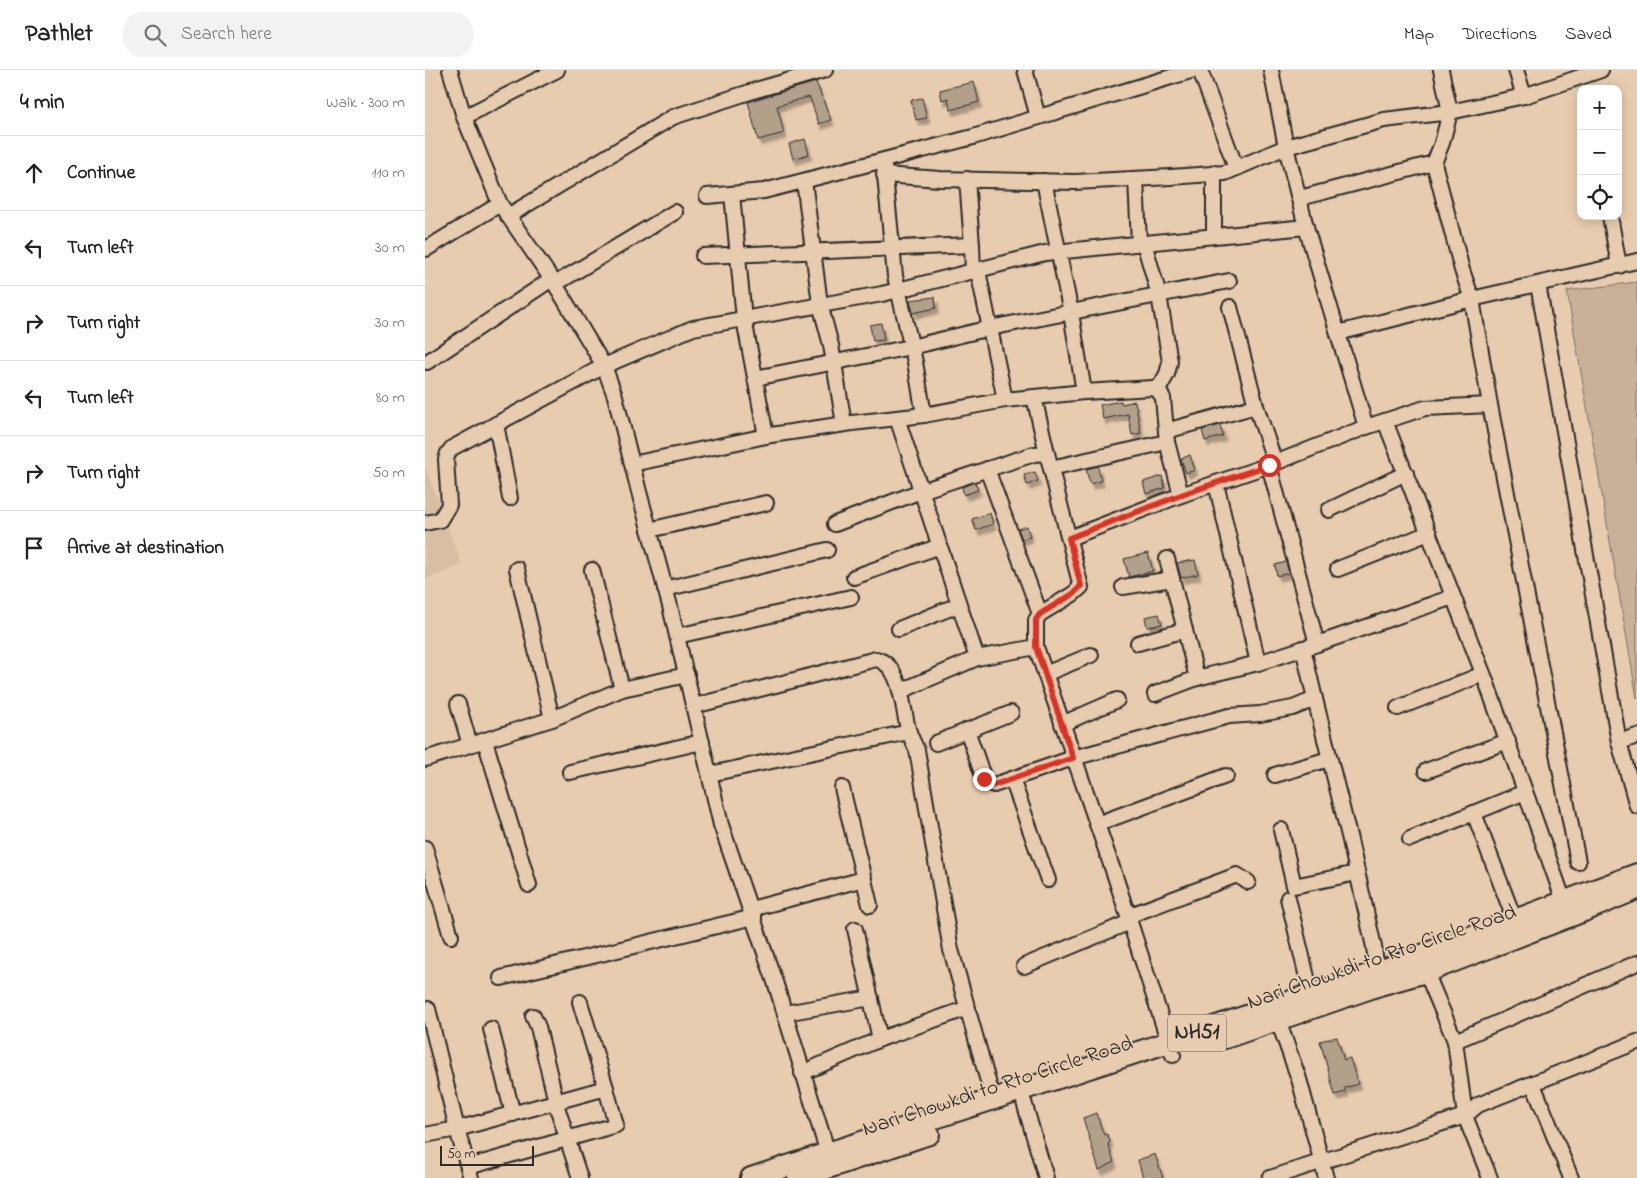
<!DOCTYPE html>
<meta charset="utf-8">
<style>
:root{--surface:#fff;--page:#f2f2f2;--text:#222;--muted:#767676;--line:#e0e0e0}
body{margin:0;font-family:"Indie Flower",sans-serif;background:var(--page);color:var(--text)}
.controls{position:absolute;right:15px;top:15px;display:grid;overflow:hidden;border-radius:10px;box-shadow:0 2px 12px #0003}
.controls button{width:45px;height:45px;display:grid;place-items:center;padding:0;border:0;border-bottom:1px solid var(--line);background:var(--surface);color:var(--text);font:25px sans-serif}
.scale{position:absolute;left:15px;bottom:12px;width:94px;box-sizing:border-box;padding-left:5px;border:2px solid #2b2b2b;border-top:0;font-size:14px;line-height:18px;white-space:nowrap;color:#2b2b2b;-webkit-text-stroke:4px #e8ccaf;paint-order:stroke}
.stop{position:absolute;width:15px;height:15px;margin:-11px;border:4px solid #d93025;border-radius:50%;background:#fff}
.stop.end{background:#d93025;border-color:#fff;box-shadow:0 1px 5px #0008}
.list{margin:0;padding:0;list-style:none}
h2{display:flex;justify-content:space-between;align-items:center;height:65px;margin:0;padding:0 20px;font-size:21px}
h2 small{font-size:16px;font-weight:400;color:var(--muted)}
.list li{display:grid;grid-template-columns:32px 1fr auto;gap:15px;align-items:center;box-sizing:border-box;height:75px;padding:0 20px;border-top:1px solid var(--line)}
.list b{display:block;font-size:19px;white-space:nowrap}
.list em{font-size:16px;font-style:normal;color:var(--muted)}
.icon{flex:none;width:28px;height:28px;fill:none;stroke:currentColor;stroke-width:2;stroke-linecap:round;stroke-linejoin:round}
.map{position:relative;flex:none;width:1212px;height:1108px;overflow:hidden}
header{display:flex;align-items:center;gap:30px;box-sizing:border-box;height:70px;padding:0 25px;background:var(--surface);border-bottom:1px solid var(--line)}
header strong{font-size:24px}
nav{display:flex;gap:28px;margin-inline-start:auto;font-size:18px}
.search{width:350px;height:45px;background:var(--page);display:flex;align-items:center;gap:12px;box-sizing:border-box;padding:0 18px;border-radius:20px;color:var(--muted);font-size:19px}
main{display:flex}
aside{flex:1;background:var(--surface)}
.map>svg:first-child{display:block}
</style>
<header>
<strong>Pathlet</strong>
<div class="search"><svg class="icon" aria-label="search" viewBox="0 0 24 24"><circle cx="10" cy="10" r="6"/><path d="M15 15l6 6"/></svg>Search here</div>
<nav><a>Map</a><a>Directions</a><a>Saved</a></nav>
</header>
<main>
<aside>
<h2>4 min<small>Walk · 300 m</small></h2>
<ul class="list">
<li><svg class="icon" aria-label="ahead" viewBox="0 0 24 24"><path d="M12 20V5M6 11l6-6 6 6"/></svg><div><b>Continue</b></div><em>110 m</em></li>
<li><svg class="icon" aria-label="left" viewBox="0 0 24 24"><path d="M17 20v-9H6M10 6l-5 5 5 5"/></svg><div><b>Turn left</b></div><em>30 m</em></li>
<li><svg class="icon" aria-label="right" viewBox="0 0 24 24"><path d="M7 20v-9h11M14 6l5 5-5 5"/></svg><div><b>Turn right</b></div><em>30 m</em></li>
<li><svg class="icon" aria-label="left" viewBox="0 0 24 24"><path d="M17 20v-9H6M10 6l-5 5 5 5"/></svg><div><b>Turn left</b></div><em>80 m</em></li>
<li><svg class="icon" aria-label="right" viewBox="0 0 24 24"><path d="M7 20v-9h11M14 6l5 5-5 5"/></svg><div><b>Turn right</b></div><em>50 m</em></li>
<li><svg class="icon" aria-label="arrive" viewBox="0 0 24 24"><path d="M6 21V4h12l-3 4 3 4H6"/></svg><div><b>Arrive at destination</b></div></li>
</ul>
</aside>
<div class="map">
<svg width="1212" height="1108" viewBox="0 0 1212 1108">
<defs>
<filter id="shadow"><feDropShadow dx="3" dy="5.5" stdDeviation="1" flood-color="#0004"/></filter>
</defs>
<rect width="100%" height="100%" fill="#e8ccaf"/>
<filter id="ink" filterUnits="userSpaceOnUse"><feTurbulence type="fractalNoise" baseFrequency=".02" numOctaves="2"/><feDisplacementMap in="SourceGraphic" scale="10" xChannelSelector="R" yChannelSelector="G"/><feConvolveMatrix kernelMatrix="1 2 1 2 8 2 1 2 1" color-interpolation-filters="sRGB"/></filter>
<g filter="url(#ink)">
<path fill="#d8bfa4" d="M0 396 37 495 0 510Z"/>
<path fill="#c9b199" stroke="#7a6e62" d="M1212 212V628L1142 221Z"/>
<g fill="#b3a08b" stroke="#2b2b2b" filter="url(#shadow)">
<path d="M391 12 406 50 394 54 385 28 383 27 352 36 359 63 333 70 323 32Z"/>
<path d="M549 12 554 32 525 40 523 28 517 30 515 20Z"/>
<path d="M497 28 502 48 491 50 486 30Z"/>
<path d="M380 69 384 84 368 89 364 74Z"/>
<path d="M510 227 511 238 488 243 485 230Z"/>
<path d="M456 253 459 270 448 271 445 255Z"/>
<path d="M696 331 697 334 710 331 716 363 707 365 703 344 678 349 675 335Z"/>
<path d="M795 355 798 366 780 371 777 360Z"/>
<path d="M765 385 770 400 761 403 756 389Z"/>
<path d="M673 396 676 411 665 414 661 399Z"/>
<path d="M610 402 613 411 602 415 599 405Z"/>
<path d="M737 406 740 418 721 424 718 412Z"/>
<path d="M550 412 553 420 539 425 537 417Z"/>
<path d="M565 443 568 454 551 460 547 449Z"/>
<path d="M602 456 605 467 597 469 593 459Z"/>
<path d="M723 483 728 501 704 507 699 489Z"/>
<path d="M770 490 773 504 756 508 752 493Z"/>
<path d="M861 492 864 503 852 506 850 495Z"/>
<path d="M734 544 737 554 722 557 720 547Z"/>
<path d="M912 967 919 990 925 988 933 1014 920 1018V1022L910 1025 895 971Z"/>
<path d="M671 1043 679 1065 682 1064 685 1072 683 1074 689 1092 674 1100 658 1048Z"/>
<path d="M730 1084 738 1108H718L713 1090Z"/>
</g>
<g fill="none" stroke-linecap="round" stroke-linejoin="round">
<g stroke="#2b2b2b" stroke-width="18">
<g id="minor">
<path d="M25 0 39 47 75 134 130 214 179 296 190 326 214 422 245 536 296 755 351 915 405 1090"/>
<path d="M600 0 613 47"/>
<path d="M775 0 811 98"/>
<path d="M846 0 861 77 959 50 1025 42 1099 26 1176 0"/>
<path d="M1091 0 1099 26"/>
<path d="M39 47 132 0"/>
<path d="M1009 93 1037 200 1047 229 1065 335"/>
<path d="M459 96 470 206 490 292 499 345"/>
<path d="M789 103V166"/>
<path d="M459 105 515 109 650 112 746 107 800 103 861 77 881 157 941 357"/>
<path d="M711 109 714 173"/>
<path d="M379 111 395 234 406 275 419 354"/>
<path d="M619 111 646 243 659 322"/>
<path d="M307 124 319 249 341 366"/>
<path d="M282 126 339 121 548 67 769 0"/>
<path d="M875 128 1009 93 1017 73 1025 42 1016 0"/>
<path d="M83 146 248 47 331 20 400 0"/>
<path d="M1185 146 1194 196"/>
<path d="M719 173 734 225 745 292 742 304 733 320"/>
<path d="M547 175 548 202"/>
<path d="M1 179 75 134"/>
<path d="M278 186 547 175 542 109"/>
<path d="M553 201 580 330"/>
<path d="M130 214 250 142"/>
<path d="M1113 214 1194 672 1212 736"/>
<path d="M805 237 831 336 850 393"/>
<path d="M913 263 1047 229 1212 191"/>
<path d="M2 292 127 209"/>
<path d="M330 308 486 277 565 258 804 211"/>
<path d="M472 348 552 588 476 621"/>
<path d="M960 351 1061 611 1142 840"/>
<path d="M71 354 85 428"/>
<path d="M741 361 831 336"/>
<path d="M207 394 346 365 427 353 499 345 580 330 659 322 728 318 733 320 738 328 742 372 756 425 850 393 941 357 1000 338 1065 335 1153 792"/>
<path d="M844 395 892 574 1028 527"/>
<path d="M626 398 742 372"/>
<path d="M562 399 615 544"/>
<path d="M791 413 833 593 892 574"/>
<path d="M904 440 981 403"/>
<path d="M0 453 15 450 24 435 21 390 23 383 27 378 179 296 268 258 457 224 620 183 881 157"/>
<path d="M410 454 496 421 609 384 622 383 609 327"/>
<path d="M224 460 341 433"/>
<path d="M644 468 756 425"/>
<path d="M92 499 127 649 197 619"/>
<path d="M913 499 1004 463"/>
<path d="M167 500 197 619 262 605"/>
<path d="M429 507 515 476"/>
<path d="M698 517 747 509"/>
<path d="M240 519 402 480"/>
<path d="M474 559 533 535"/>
<path d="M252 566 426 527"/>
<path d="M713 573 760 560"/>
<path d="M611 577 691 809 748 985"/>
<path d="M878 578 890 629"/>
<path d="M552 588 611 577V550L615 544 648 524 656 517 622 383"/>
<path d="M620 604 666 585"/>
<path d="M772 608 833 593"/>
<path d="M730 624 772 608 742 489"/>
<path d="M33 634 45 675"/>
<path d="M269 636 451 589C478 595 477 641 484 662 486 668 489 674 492 680L526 880 568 1029"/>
<path d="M973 638 1058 604"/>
<path d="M637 654 692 630"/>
<path d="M542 660 559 709 561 712 569 715 648 688 804 646 835 644 868 638 890 629 924 766 949 877 952 902"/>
<path d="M60 671 104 815"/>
<path d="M1194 672 1212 666"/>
<path d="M511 673 586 643"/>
<path d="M0 689 127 649"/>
<path d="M1001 701 1083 671"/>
<path d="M145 702 277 672"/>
<path d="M285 704 484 662"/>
<path d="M850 705 904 689"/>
<path d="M587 709 623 810"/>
<path d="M417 718 445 835"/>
<path d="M1049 743 1090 851"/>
<path d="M672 754 801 706"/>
<path d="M856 760 869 816 932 803"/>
<path d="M985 769 1100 722"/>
<path d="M0 778 26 866"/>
<path d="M863 828 886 924"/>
<path d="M326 839 439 809"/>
<path d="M703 846 812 805 823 812"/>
<path d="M599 896 705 852"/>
<path d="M1001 902 1030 971 1040 1046 1053 1035 1212 972"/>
<path d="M76 908 329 847"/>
<path d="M3 939 32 1059 46 1108"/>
<path d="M850 942 874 1009 901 1108"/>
<path d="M360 943 446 928"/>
<path d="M108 946 113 957 133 1040 155 1108"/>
<path d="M66 959 88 1044"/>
<path d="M455 969 543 938"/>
<path d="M1030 971 1212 893"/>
<path d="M377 1003 455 969 430 859"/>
<path d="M1108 1014 1146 1108"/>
<path d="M599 1032 621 1108"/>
<path d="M0 1065 32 1059 181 1018 155 932"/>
<path d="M43 1097 191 1055 181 1018"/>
<path d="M845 1108 1040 1046 1065 1108"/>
</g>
</g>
<g stroke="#2b2b2b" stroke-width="24">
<g id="highway">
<path d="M800 968 955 915 1001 902 1159 841 1212 819"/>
<path d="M326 1108 744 972 952 902 1212 804"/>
<path d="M373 1108 504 1064"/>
</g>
</g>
<use href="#minor" stroke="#e8ccaf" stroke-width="14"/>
<use href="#highway" stroke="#e8ccaf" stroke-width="20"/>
</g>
</g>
<g fill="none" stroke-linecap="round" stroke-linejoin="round" filter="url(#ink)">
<path stroke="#d93025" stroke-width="6" d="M559 709 564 714 569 715 648 688 611 577V550L615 544 648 524 656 516 644 468 756 425 844 395"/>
</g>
<g text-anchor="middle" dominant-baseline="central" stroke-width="4" stroke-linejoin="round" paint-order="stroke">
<rect fill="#e8ccaf" stroke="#645b53" stroke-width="1" x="743" y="944.5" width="58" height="37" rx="4"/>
<g font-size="21" font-weight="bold" fill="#2b2b2b">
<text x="772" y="963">NH51</text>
</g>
<g font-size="22" fill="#2b2b2b" stroke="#e8ccaf">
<text transform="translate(957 888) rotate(-19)">Nari Chowkdi to Rto Circle Road</text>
<text transform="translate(573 1017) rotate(-18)">Nari Chowkdi to Rto Circle Road</text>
</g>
</g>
</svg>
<div class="controls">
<button>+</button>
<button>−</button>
<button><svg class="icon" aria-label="locate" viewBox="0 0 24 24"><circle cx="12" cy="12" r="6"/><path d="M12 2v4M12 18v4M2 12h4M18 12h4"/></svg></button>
</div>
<div class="scale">50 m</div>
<div class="stop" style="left:844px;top:395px"></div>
<div class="stop end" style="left:559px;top:709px"></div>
</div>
</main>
